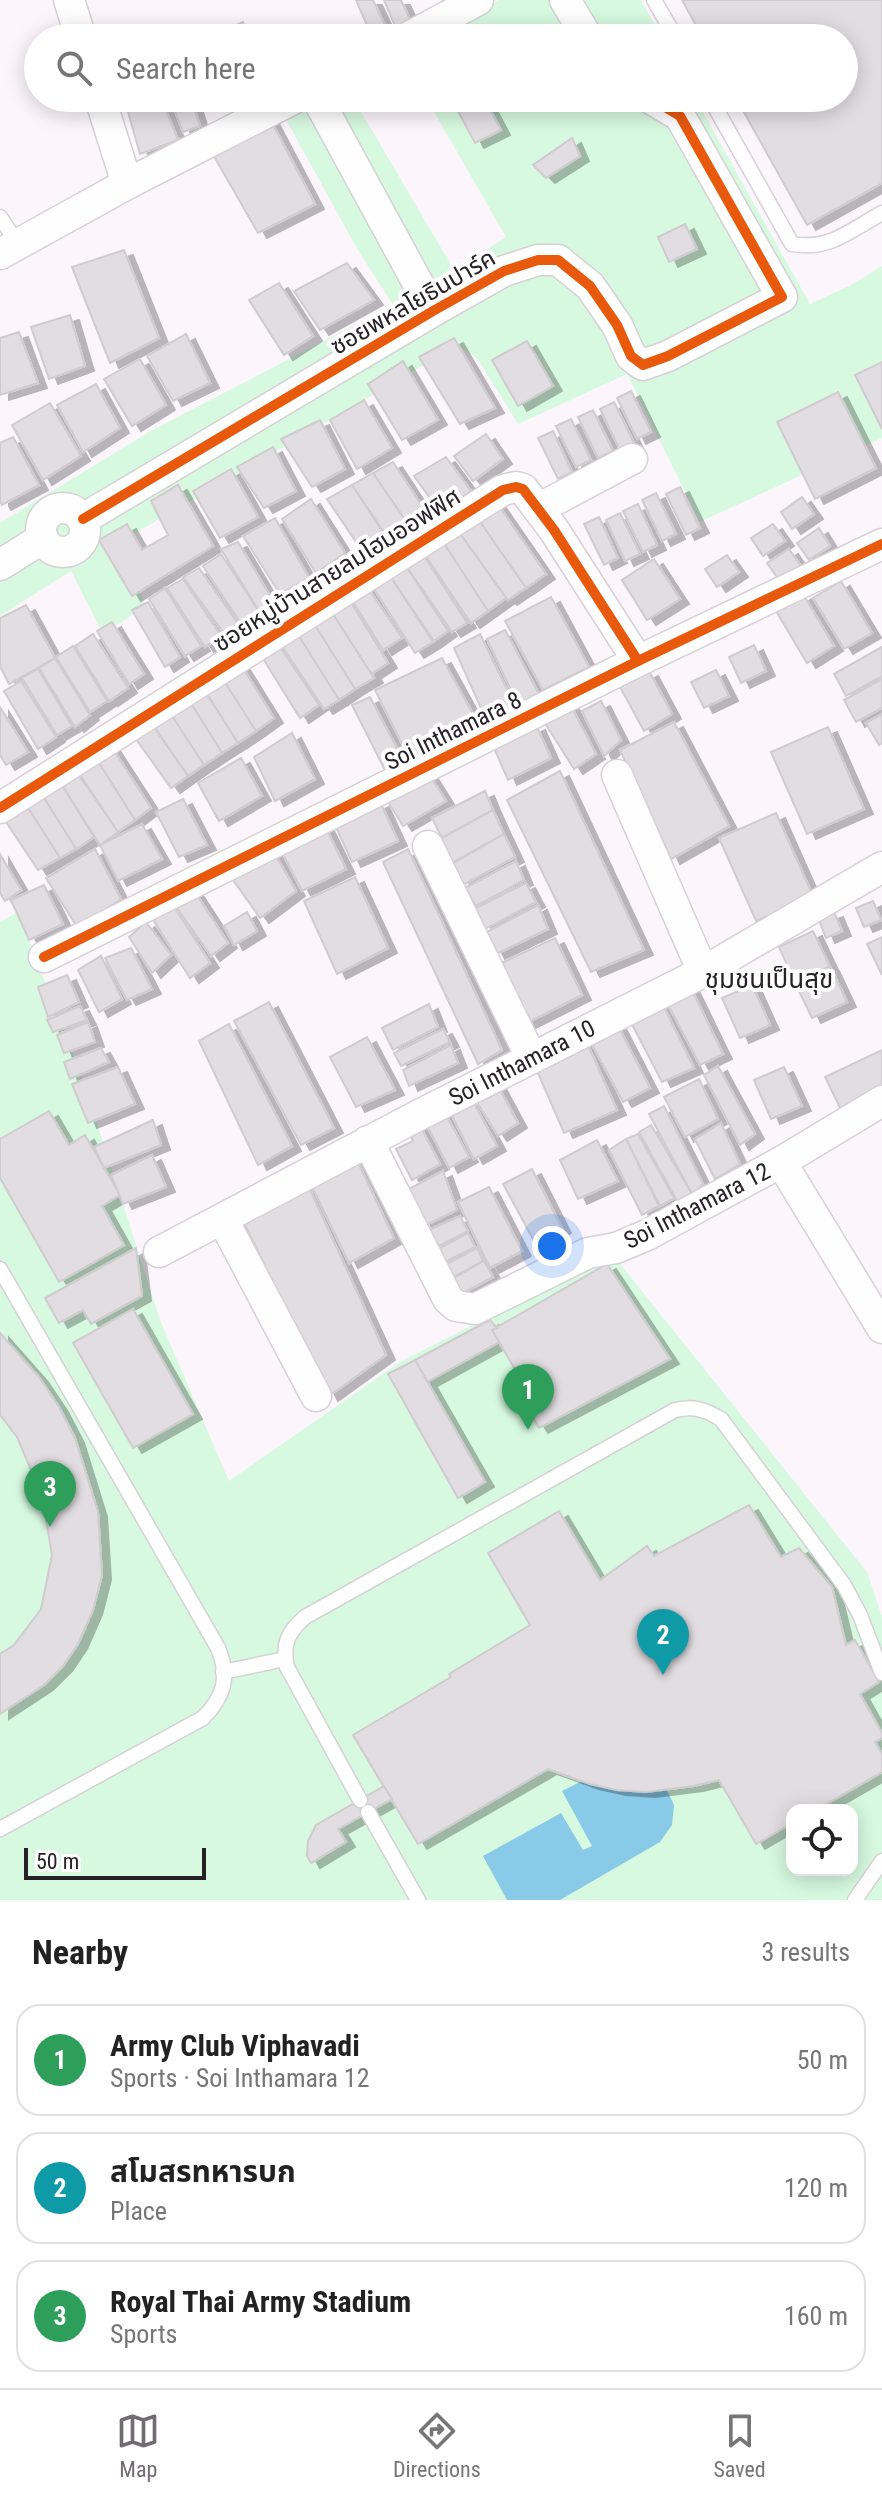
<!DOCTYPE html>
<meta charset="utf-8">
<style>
:root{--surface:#fff;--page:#f2f2f2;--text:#222;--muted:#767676;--line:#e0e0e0;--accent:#716c71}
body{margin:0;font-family:"Roboto Condensed","Noto Sans Thai",sans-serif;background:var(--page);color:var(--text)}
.controls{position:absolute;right:24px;bottom:24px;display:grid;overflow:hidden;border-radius:16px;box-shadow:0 4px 20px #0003}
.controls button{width:72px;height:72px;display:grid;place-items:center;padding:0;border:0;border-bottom:2px solid var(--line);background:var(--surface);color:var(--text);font:40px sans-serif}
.scale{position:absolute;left:24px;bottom:20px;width:182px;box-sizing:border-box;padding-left:8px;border:4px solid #262226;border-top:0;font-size:22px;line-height:28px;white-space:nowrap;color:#262226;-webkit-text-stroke:6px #fff;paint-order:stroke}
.you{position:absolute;left:552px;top:1246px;width:28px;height:28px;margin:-20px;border:6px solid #fff;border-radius:50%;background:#1a73e8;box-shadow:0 0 0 12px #1a73e833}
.badge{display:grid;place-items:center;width:52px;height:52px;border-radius:50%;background:var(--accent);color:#fff;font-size:26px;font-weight:700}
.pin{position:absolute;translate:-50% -66px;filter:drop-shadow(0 2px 4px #0008)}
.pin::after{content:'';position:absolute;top:42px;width:28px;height:24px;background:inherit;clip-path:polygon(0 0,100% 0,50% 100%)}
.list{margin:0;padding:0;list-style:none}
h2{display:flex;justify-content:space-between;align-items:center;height:104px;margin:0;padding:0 32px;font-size:34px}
h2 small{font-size:26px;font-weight:400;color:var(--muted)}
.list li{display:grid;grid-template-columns:52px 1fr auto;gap:24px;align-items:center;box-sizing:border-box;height:112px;margin:0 16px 16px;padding:0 16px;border:2px solid var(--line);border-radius:24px}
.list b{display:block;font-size:30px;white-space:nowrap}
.list p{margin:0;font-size:26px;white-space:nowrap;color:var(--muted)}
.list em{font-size:26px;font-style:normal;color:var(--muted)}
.icon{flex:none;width:44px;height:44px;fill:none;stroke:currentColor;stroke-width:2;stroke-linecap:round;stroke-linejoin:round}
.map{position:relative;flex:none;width:882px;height:1900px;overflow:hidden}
.search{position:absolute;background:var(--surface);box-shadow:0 4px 20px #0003;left:24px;right:24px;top:24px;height:88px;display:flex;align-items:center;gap:20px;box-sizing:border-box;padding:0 28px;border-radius:44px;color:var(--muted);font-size:30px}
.sheet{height:488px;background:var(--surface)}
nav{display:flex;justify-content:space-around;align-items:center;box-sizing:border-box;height:112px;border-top:2px solid var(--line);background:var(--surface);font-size:22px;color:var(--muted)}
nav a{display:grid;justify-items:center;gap:4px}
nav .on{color:var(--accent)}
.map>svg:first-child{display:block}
</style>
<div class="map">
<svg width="882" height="1900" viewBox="0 0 882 1900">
<defs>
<filter id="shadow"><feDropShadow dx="9" dy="5" stdDeviation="0" flood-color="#0004"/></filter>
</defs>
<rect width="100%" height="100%" fill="#fcf6fc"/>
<g fill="#d7f9e0" fill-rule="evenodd">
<path d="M500 0H641L662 38H428Z"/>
<path d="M314 98H353L454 270 506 237 426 98H695L810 304 851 285 882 266V438L700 522 627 374 518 424 477 358 457 346 115 545 146 606 103 634 71 571 0 616V523L149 432 393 305 356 247 283 114Z"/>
<path d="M18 912 84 1082 160 1320 229 1481 403 1360 613 1255 867 1572 882 1617V1900H0V922ZM792 1810H852V1870H792Z"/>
</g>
<path fill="#88cae8" d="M582 1781 646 1792 667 1790 674 1805 672 1825 660 1842 560 1900H507L483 1856 561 1813 583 1850 592 1846 562 1791Z"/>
<g fill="#e1dde1" stroke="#cfcbcf" stroke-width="2" filter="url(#shadow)">
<path d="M356 0H373L387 30 372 37Z"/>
<path d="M384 0H401L413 26 398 33Z"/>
<path d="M682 0H882V183L807 225 736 98H844V38H703Z"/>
<path d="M243 22 248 38H209Z"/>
<path d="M124 98H161L178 140 140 154Z"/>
<path d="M170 98H191L200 126 183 132Z"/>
<path d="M451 98H484L501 130 475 143Z"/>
<path d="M269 117 315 204 258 233 211 151Z"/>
<path d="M572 138 580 156 546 178 533 165Z"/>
<path d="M685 224 697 249 669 262 658 237Z"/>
<path d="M124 250 159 338 110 363 72 267Z"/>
<path d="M347 263 374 300 320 330 294 291Z"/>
<path d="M279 283 313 336 284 355 249 300Z"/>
<path d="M70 315 85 366 49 379 31 327Z"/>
<path d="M19 332 38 383 0 395V338Z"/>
<path d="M186 334 210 383 173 401 147 356Z"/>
<path d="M454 338 495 408 460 424 419 357Z"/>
<path d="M527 341 553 386 518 406 492 360Z"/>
<path d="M140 359 166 405 132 426 104 379Z"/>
<path d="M403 361 438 420 402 440 368 384Z"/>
<path d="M882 362V429L855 375Z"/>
<path d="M96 384 120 428 83 452 57 405Z"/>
<path d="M631 391 651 432 637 439 617 398Z"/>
<path d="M838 392 876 468 815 499 777 422Z"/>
<path d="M364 400 392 448 357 469 330 420Z"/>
<path d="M614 402 634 443 620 450 600 409Z"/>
<path d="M50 403 81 456 43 480 12 425Z"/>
<path d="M593 410 613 451 598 458 578 417Z"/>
<path d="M571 419 591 460 576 467 556 426Z"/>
<path d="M320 420 345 469 312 487 281 439Z"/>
<path d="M553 431 572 472 558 479 538 438Z"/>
<path d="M486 434 503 459 473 481 454 456Z"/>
<path d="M13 437 39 485 2 505 0 501V443Z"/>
<path d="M273 447 296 491 264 508 237 467Z"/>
<path d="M446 457 471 491 440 512 414 476Z"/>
<path d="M393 462 422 506 405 520 373 473Z"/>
<path d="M231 469 258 517 220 538 193 491Z"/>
<path d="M373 473 405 520 386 535 352 485Z"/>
<path d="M178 485 213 546 132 596 99 540 127 524 142 550 168 535 151 501Z"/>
<path d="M352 485 384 534 360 548 327 499Z"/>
<path d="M680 487 700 528 686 535 666 494Z"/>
<path d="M656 493 676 534 662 541 642 500Z"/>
<path d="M802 497 814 514 792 529 781 512Z"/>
<path d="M311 499 345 553 316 573 282 519Z"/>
<path d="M497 503 546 574 526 588 476 516Z"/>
<path d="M638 504 657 545 643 552 623 511Z"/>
<path d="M620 513 640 554 625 561 606 520Z"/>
<path d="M476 516 526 588 508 600 456 528Z"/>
<path d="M599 517 618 558 604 565 584 524Z"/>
<path d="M275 518 309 578 280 594 243 536Z"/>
<path d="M773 524 785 541 763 556 751 538Z"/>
<path d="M456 528 506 598 488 611 441 539Z"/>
<path d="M819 528 830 546 809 560 797 543Z"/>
<path d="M441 539 488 611 471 623 423 552Z"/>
<path d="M238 542 273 601 259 611 221 549Z"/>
<path d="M789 549 801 566 779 580 767 563Z"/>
<path d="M421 551 467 623 452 632 404 563Z"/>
<path d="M221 554 258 610 240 622 203 566Z"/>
<path d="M727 555 739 572 717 587 705 569Z"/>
<path d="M654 559 680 599 647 620 622 580Z"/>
<path d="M404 563 448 631 434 641 388 573Z"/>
<path d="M199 568 238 624 223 632 183 577Z"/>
<path d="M388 573 433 642 415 653 371 584Z"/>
<path d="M183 579 221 636 205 647 167 588Z"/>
<path d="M841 581 872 633 844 649 813 598Z"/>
<path d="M366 585 402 638 383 650 349 595Z"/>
<path d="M165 588 201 646 185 656 149 599Z"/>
<path d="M803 594 834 646 807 663 776 611Z"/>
<path d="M347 596 388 663 371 674 329 608Z"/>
<path d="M551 597 589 667 543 690 505 621Z"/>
<path d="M148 602 180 657 165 667 132 610Z"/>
<path d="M26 605 55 658 9 684 0 666V618Z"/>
<path d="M329 608 374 678 355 689 311 619Z"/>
<path d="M311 619 355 689 339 700 295 630Z"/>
<path d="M112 622 144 674 129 684 97 631Z"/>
<path d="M295 630 339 700 324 709 278 640Z"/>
<path d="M505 630 539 694 518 705 487 639Z"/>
<path d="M93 634 128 688 109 701 75 646Z"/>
<path d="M480 634 514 704 485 717 454 648Z"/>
<path d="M276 641 319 705 300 718 259 652Z"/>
<path d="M754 645 766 671 741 683 729 657Z"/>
<path d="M73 646 107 701 90 712 56 657Z"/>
<path d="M882 647V676L846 696 834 674Z"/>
<path d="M55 658 90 715 75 727 39 668Z"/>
<path d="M442 658 478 723 409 758 375 690Z"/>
<path d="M241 665 274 718 256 731 222 678Z"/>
<path d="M38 669 72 726 57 735 22 678Z"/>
<path d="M716 670 729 696 704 708 691 682Z"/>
<path d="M649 671 672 714 644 731 620 687Z"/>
<path d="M222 678 256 731 238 743 204 689Z"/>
<path d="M882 679V708L856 722 844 700Z"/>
<path d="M21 681 56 737 38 749 4 691Z"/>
<path d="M204 690 238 743 222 753 189 700Z"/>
<path d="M370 697 402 758 384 768 352 705Z"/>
<path d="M189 700 222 753 204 765 170 713Z"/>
<path d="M601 701 621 740 604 756 582 711Z"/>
<path d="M570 704 596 754 574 769 543 720Z"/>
<path d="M0 707 28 752 6 765 0 755Z"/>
<path d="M170 713 204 765 188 776 151 722Z"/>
<path d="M882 714V743L879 745 866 723Z"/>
<path d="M674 722 729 826 671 859 620 750Z"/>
<path d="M151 723 188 776 171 788 133 735Z"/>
<path d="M536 725 551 758 508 780 494 748Z"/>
<path d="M828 727 864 809 807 834 771 752Z"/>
<path d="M292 733 315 779 275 801 254 757Z"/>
<path d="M111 746 151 808 135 820 95 757Z"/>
<path d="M95 757 135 820 118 832 77 770Z"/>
<path d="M241 758 262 796 219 821 198 783Z"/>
<path d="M76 771 118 832 100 845 60 782Z"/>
<path d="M560 771 644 950 591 972 507 800Z"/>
<path d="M429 774 446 801 403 826 385 797Z"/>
<path d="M60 782 94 837 76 849 42 795Z"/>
<path d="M485 791 493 810 442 838 432 818Z"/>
<path d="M42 795 76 849 60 858 25 803Z"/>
<path d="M183 799 207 845 179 857 156 812Z"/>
<path d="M380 802 398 841 352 862 334 823Z"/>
<path d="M25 803 60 858 38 870 4 819Z"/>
<path d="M493 810 504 834 452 863 440 839Z"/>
<path d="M776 813 813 896 756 921 719 838Z"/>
<path d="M142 824 162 859 118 881 100 845Z"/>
<path d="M325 826 346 869 302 891 281 850Z"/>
<path d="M504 834 515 857 463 885 452 864Z"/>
<path d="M269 844 296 891 260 918 226 870Z"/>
<path d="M95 849 121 899 78 928 46 878Z"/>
<path d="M408 849 502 1050 478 1064 383 862Z"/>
<path d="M0 854 21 890 5 901 0 893Z"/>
<path d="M516 861 524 880 476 906 465 888Z"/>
<path d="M355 877 388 948 337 974 304 901Z"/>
<path d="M526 883 536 902 485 929 474 909Z"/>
<path d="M44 885 63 924 29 940 11 900Z"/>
<path d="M193 889 228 943 211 956 172 901Z"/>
<path d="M873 901 881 920 864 927 856 908Z"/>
<path d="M173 905 210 963 190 978 152 918Z"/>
<path d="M538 905 548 929 496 954 485 933Z"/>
<path d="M247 912 257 931 234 945 224 926Z"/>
<path d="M834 912 842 931 826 938 818 918Z"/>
<path d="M146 922 171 955 152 973 129 937Z"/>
<path d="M813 931 830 967 795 983 779 947Z"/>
<path d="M882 937V975L867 944Z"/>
<path d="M555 938 582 995 527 1023 499 964Z"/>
<path d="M131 948 152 989 127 1000 105 958Z"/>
<path d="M101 956 122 999 99 1012 78 970Z"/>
<path d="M830 966 847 1002 812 1018 795 983Z"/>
<path d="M67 975 79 1002 48 1017 38 987Z"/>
<path d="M687 980 723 1054 700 1065 664 997Z"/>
<path d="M752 985 770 1025 740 1038 722 998Z"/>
<path d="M658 995 694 1068 662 1082 625 1011Z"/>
<path d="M269 1002 334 1128 301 1145 234 1021Z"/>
<path d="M429 1004 438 1027 393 1050 382 1028Z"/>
<path d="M80 1006 87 1020 53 1032 47 1020Z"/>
<path d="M88 1022 95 1042 64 1053 57 1035Z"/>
<path d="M616 1022 650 1088 623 1102 588 1037Z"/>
<path d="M229 1024 292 1146 258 1165 199 1041Z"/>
<path d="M443 1029 450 1042 401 1066 394 1053Z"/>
<path d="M582 1032 617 1110 564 1133 531 1057Z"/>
<path d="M367 1037 395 1090 356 1107 330 1057Z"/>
<path d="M451 1045 458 1063 409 1086 403 1070Z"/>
<path d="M101 1048 109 1062 70 1079 64 1062Z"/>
<path d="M882 1050V1097L844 1116 825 1077Z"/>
<path d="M718 1066 755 1134 740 1145 704 1075Z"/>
<path d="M118 1067 135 1104 88 1123 72 1084Z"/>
<path d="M784 1067 802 1106 771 1119 754 1080Z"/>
<path d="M699 1079 718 1119 685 1137 664 1097Z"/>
<path d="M497 1084 518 1123 498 1136 473 1096Z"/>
<path d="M469 1094 497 1146 474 1159 447 1106Z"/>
<path d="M440 1104 469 1157 449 1168 421 1114Z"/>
<path d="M664 1106 703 1184 692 1194 649 1114Z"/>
<path d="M49 1111 69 1145 85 1135 120 1195 102 1206 124 1245 59 1282 0 1178V1139Z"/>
<path d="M153 1120 161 1145 104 1168 94 1147Z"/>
<path d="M418 1122 440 1164 412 1180 396 1149 413 1141 408 1129Z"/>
<path d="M721 1123 740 1164 715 1179 695 1139Z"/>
<path d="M651 1125 692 1194 677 1201 639 1132Z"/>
<path d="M638 1134 674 1198 660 1206 626 1139Z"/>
<path d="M626 1139 659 1206 642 1215 609 1150Z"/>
<path d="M597 1140 618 1181 578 1199 560 1160Z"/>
<path d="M352 1150 394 1238 349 1263 308 1178Z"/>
<path d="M152 1155 166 1187 123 1204 111 1175Z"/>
<path d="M532 1169 562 1228 535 1243 503 1184Z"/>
<path d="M443 1171 457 1210 424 1226 409 1189Z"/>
<path d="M305 1179 386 1355 329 1396 238 1211Z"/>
<path d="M489 1187 522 1251 490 1268 458 1202Z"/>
<path d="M460 1216 468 1231 433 1249 422 1233Z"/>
<path d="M468 1233 475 1247 441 1264 434 1251Z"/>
<path d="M136 1248 142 1296 91 1324 83 1310 59 1323 45 1298Z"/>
<path d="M477 1248 483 1261 450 1279 441 1267Z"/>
<path d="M484 1261 493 1277 458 1296 450 1280Z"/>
<path d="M607 1264 670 1359 539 1428 508 1376 516 1371 492 1330Z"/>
<path d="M133 1309 193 1414 133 1448 73 1343Z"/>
<path d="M490 1320 497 1328 492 1330 499 1342 427 1382 415 1360Z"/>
<path d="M0 1333 39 1377 59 1407 75 1438 98 1512 102 1575 93 1610 78 1644 63 1666 44 1685 0 1714V1654L14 1645 41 1609 52 1555 42 1496 17 1437 0 1415Z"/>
<path d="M415 1360 485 1482 458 1498 388 1374Z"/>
<path d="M749 1505 781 1557 799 1548 832 1587 846 1645 855 1640 879 1682 860 1694 882 1733V1738L875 1742 882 1754V1772L816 1810H792V1823L756 1844 719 1780 694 1786 646 1792 617 1790 590 1784 548 1769 418 1844 353 1735 451 1677 449 1674 530 1625 488 1553 559 1511 600 1580 647 1546 654 1556Z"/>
<path d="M384 1786 392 1799 338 1829 346 1842 311 1863 307 1856 308 1841 316 1825Z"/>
</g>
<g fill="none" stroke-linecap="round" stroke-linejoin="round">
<g stroke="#d5d1d5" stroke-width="17">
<g id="lane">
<path d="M654 0 676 38"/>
<path d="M710 98 792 244C829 251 851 230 882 213"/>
<path d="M0 217 18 244"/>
<path d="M0 1269 218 1648C230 1677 224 1697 203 1718L0 1829"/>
<path d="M223 1672 285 1659"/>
<path d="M360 1800 287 1667C282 1644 288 1632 305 1617L675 1410C694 1406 704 1409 721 1419L844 1585 860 1615 882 1673"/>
<path d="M368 1812 418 1900"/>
<path d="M855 1900 882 1861"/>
</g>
</g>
<g stroke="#d5d1d5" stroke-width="33">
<g id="street">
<path d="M69 0 81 38"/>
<path d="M565 0 588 38"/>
<path d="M407 38 478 0"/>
<path d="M100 98 127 184"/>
<path d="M317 98 433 311"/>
<path d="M0 254 127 184 295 98"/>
<circle cx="63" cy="530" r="22"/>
<path d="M538 509 632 459"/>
<path d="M83 519 433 311 504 271 538 260H558L590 286 617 325 631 356 643 365 668 356 782 297 680 116 650 98"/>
<path d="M0 565 43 538"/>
<path d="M617 775 703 972"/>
<path d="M0 808 503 490 516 487 523 489 554 530 638 661"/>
<path d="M428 846 531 1057"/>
<path d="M44 957 638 661 882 544"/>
<path d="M368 1141 448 1299 456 1306 475 1309 588 1253 616 1248 647 1235 781 1162 882 1101"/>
<path d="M781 1162 882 1328"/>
<path d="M223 1220 316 1396"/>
<path d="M159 1252 421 1114 703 972 882 867"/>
</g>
</g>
<use href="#lane" stroke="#fffeff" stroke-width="14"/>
<use href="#street" stroke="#fffeff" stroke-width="30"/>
<g stroke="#fff" stroke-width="15">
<g id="cycleway">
<path d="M83 519 433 311 504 271 538 260H558L590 286 617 325 631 356 643 365 668 356 782 297 680 116 650 98"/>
<path d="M0 808 503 490 516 487 523 489 554 530 638 661"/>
<path d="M44 957 638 661 882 544"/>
</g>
</g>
<use href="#cycleway" stroke="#e8590c" stroke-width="10"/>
</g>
<g text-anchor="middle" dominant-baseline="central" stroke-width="8" stroke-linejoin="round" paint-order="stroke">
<g font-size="24" fill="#262226" stroke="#fff">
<text transform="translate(413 302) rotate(-30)">ซอยพหลโยธินปาร์ค</text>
<text transform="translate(337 570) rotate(-32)">ซอยหมู่บ้านสายลมโฮมออฟฟิศ</text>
<text transform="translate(453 731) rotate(-26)">Soi Inthamara 8</text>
<text transform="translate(522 1063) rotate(-27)">Soi Inthamara 10</text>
<text transform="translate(697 1206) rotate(-27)">Soi Inthamara 12</text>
</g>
<g font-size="26" fill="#262226" stroke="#fff">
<text x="769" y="979">ชุมชนเป็นสุข</text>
</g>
</g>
</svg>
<div class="controls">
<button><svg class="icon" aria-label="locate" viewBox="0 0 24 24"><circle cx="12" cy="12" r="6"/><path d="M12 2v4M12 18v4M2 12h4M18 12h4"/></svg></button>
</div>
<div class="scale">50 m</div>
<div class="you"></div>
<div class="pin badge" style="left:528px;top:1430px;background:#2e9e5b">1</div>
<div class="pin badge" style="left:663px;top:1675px;background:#0f9aa8">2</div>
<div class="pin badge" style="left:50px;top:1527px;background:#2e9e5b">3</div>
<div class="search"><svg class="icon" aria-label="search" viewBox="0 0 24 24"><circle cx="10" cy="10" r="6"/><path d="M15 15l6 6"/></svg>Search here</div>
</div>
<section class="sheet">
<h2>Nearby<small>3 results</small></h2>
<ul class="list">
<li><span class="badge" style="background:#2e9e5b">1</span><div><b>Army Club Viphavadi</b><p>Sports · Soi Inthamara 12</p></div><em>50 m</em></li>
<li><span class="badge" style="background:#0f9aa8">2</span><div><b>สโมสรทหารบก</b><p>Place</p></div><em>120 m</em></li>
<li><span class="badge" style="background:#2e9e5b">3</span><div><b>Royal Thai Army Stadium</b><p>Sports</p></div><em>160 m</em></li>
</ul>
</section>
<nav>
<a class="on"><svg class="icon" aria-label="map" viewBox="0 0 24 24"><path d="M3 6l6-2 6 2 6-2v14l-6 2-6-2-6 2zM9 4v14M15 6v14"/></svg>Map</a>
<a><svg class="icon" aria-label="directions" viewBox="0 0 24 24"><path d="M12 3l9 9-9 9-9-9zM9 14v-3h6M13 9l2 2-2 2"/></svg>Directions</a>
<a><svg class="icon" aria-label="saved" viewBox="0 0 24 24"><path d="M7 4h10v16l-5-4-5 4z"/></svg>Saved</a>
</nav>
